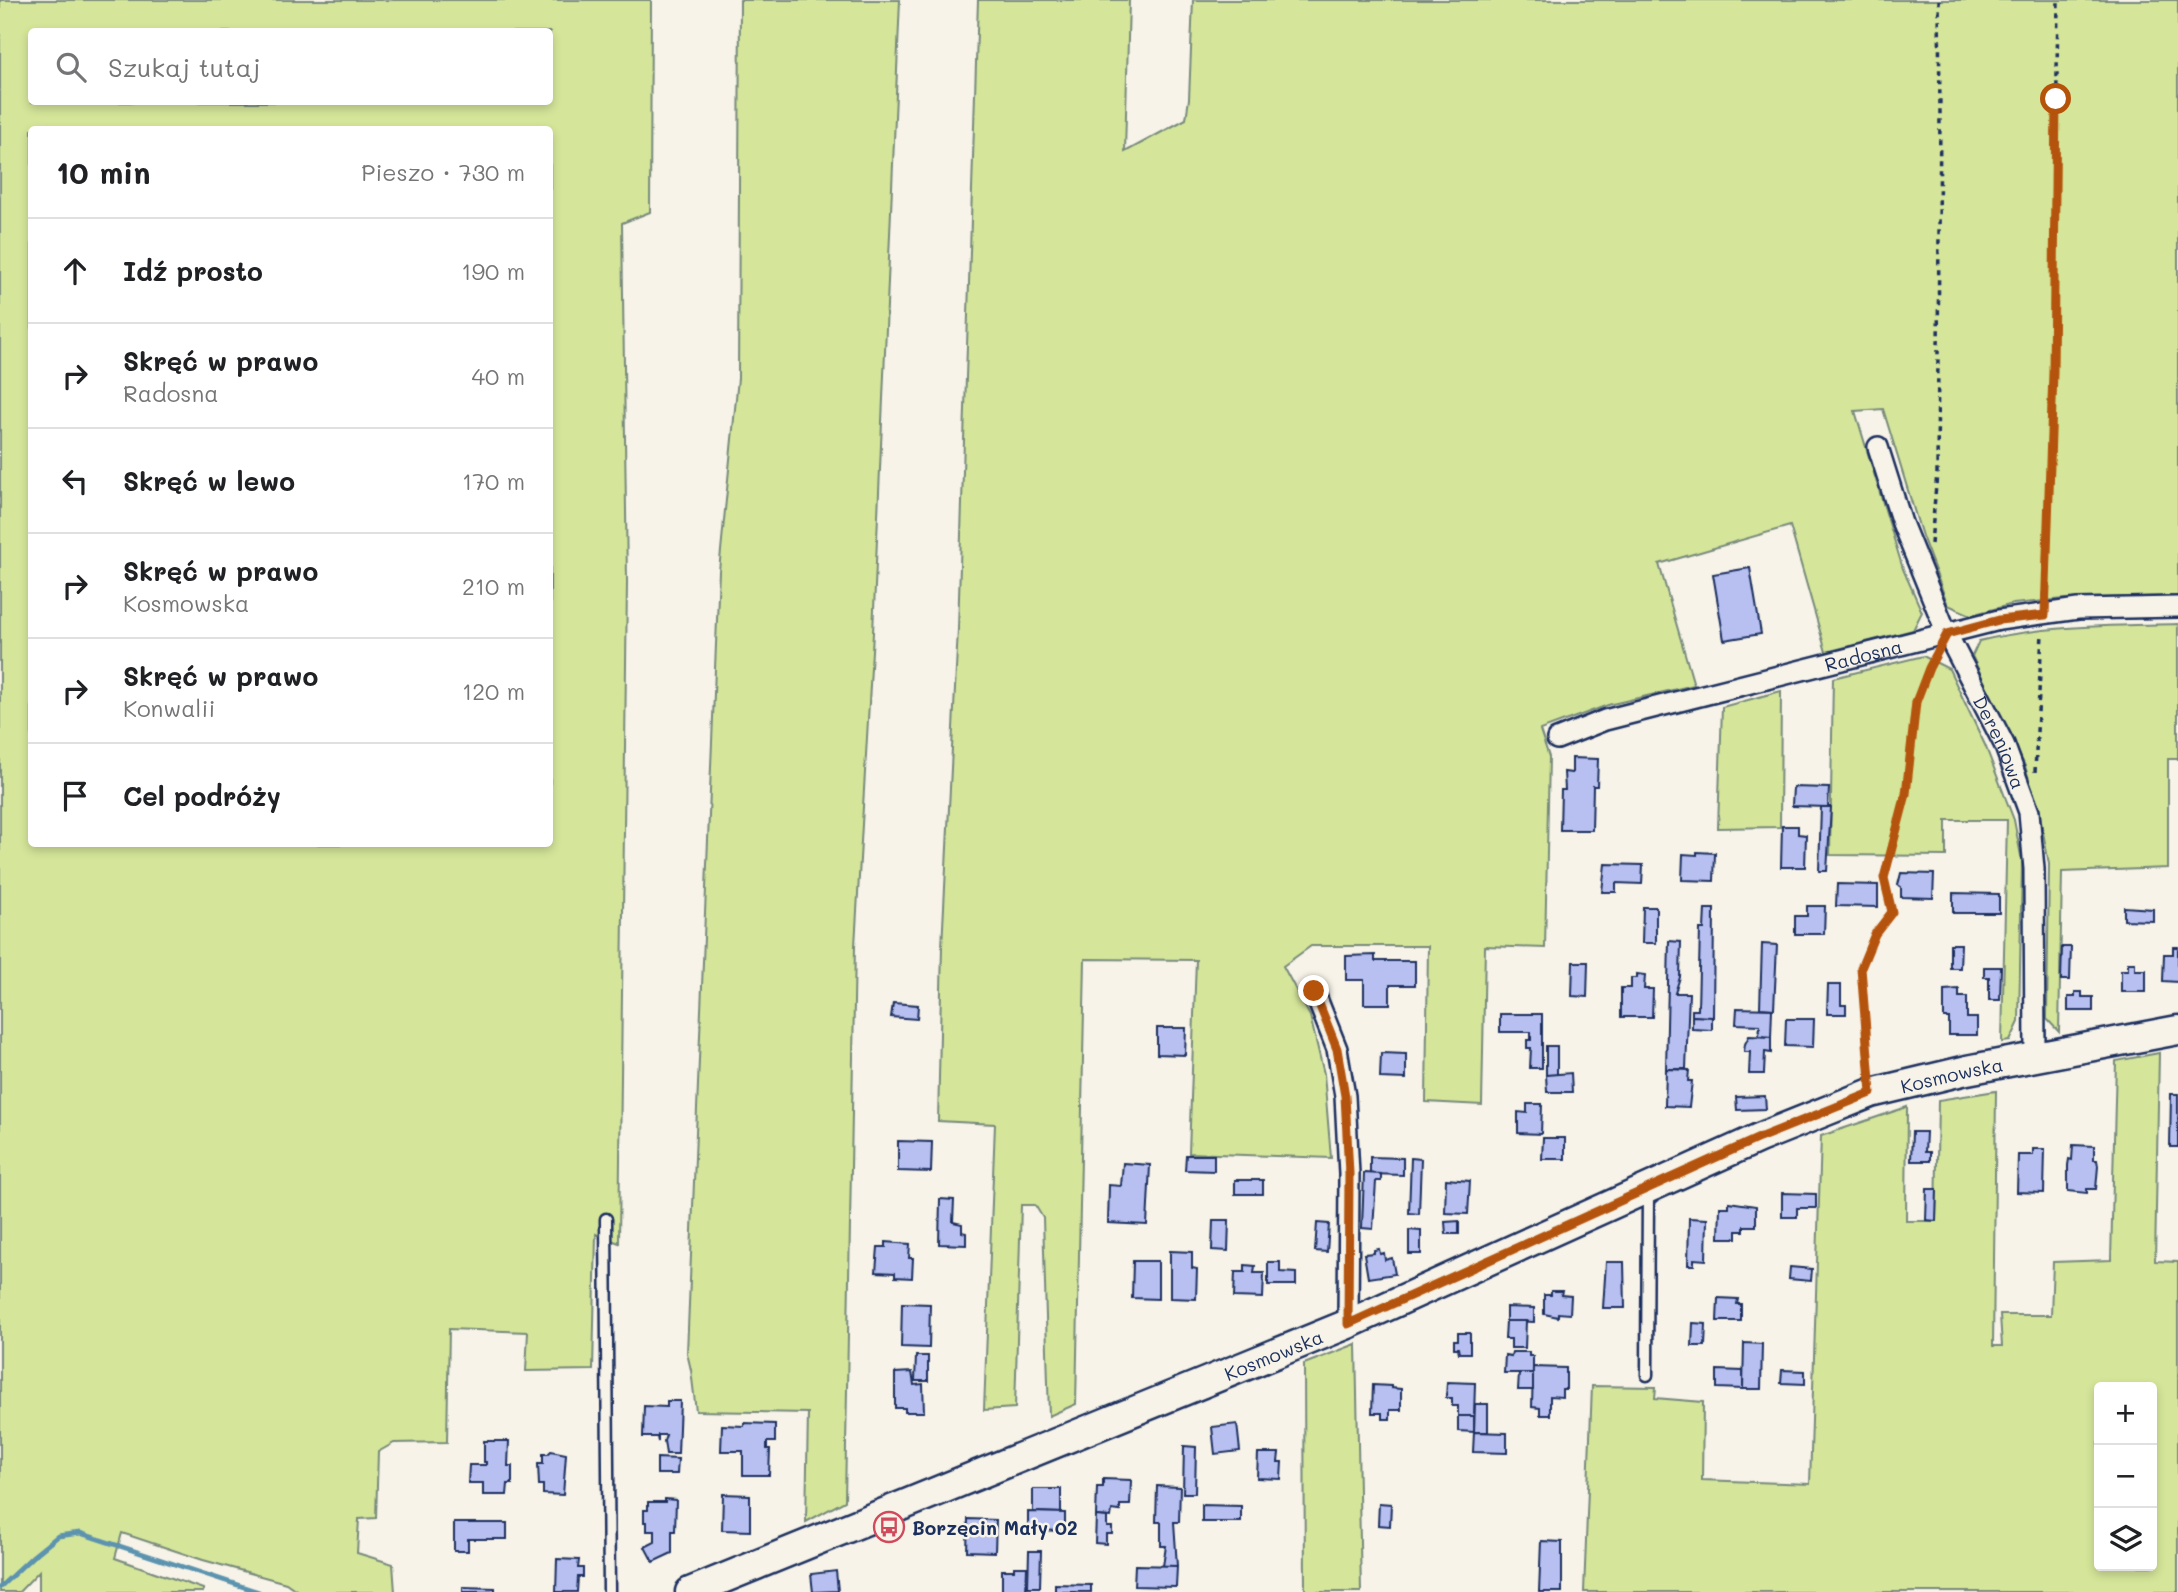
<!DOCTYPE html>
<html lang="pl">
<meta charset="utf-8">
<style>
:root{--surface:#fff;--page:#f6f6f6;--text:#202124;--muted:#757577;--line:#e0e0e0}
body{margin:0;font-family:Mali,sans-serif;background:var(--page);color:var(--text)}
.controls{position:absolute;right:21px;bottom:21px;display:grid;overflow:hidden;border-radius:7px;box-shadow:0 4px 10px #0003}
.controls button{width:63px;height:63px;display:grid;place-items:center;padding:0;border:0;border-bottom:2px solid var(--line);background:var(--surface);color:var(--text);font:35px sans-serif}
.stop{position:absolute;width:21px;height:21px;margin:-16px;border:5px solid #b45309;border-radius:50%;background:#fff}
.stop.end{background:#b45309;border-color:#fff;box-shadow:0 2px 7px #0008}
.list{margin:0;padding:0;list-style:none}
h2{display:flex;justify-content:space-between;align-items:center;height:91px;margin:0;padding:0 28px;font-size:30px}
h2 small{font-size:23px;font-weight:400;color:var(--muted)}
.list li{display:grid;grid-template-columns:46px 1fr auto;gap:21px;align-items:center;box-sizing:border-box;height:105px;padding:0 28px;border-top:2px solid var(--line)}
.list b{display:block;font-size:26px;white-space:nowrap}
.list p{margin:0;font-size:23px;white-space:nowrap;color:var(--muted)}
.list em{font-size:23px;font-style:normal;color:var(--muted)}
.icon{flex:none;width:38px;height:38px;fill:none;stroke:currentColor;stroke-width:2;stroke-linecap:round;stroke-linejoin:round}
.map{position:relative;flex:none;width:2178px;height:1592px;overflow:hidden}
.search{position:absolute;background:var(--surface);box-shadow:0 4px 10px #0003;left:28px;top:28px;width:525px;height:77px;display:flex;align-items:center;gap:18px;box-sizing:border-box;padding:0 24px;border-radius:7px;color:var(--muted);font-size:26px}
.panel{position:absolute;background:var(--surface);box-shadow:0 4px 10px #0003;left:28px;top:126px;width:525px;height:721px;border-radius:7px}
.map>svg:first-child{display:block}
</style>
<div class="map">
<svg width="2178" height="1592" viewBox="0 0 2178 1592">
<rect width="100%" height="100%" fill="#f7f3e8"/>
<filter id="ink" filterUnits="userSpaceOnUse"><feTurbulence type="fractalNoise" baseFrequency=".0143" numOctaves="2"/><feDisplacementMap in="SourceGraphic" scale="14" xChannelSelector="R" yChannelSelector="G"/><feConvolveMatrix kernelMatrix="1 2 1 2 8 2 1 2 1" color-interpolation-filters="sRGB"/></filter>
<g filter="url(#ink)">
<g fill="#d5e69a" stroke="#788a7c" stroke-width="2" fill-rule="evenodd">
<path d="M0 0H651L650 212 622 223 627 582 619 1243 596 1234 593 1370 526 1371 528 1332 449 1329 447 1442 394 1443 378 1452 376 1518 359 1519 357 1553 393 1564 395 1592H299L286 1583 203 1560 122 1533 115 1558 203 1589V1592H39V1571L19 1592H0ZM32 32H550V102H32ZM32 130H550V844H32Z"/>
<path d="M740 0H900L873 633 855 946 845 1501 806 1522 808 1413 696 1411 691 1370 687 1353 719 571 738 378Z"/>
<path d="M978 0H1129L1125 152 1186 119 1189 99 1193 0H2178V596L2064 599 2013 604 1971 615 1948 605 1922 536 1883 409 1855 411 1903 569 1922 612 1913 630 1826 652 1790 526 1659 564 1694 685 1608 705 1540 730 1549 757 1545 948 1485 946 1482 1105 1426 1102 1428 946H1311L1283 966 1310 1016 1324 1074 1331 1158 1189 1153 1196 960 1085 959 1076 1404 1049 1416 1043 1218 1035 1205H1021L1015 1408 984 1410 995 1124 938 1121 942 947 958 629Z"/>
<path d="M2178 624V759H2168V868L2062 872 2059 1032 2047 1019 2049 864 2040 816 2025 766 1972 656 1979 641C2045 625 2111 626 2178 624Z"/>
<path d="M1923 656 1949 669 1985 745 2014 820 2022 861 2019 1022 2010 1041 2002 1042 2007 820H1946V856L1830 855 1833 678Z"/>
<path d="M1781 691 1780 827 1718 828 1722 707Z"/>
<path d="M2159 1053 2155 1261 2178 1262V1592H1584L1592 1386 1656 1387 1655 1398 1703 1402 1702 1480 1810 1484 1821 1136 1907 1107 1906 1221H1936L1938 1100 1996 1091 1993 1346H2002L2000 1315H2051L2053 1262 2111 1260 2116 1061ZM2099 1387H2152V1566H2099Z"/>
<path d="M1356 1344 1361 1592H1305L1304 1364Z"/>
</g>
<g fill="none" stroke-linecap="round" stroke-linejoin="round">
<path stroke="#5c93af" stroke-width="5" d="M0 1587 32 1557 58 1536 80 1533 259 1592"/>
</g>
<g fill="#b7c0f1" stroke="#1b2f5e" stroke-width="2">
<path d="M1750 568 1761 634 1724 640 1713 574Z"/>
<path d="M1572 758 1598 759 1597 786H1593L1592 830H1560L1561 790H1565L1564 772 1572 773Z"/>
<path d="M1793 787 1829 788 1828 807 1792 806Z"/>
<path d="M1821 807H1831L1827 871H1819Z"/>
<path d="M1782 826H1798V834L1806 835 1805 867H1781Z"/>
<path d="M1697 852 1715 853 1714 881 1682 880 1683 854 1697 855Z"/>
<path d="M1605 864 1643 865 1642 884 1616 883V892H1602Z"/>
<path d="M1901 873 1934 874 1933 898 1901 897V887L1898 885Z"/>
<path d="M1837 884 1878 885V907L1836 906Z"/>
<path d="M1953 893 1999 894V913H1953Z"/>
<path d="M1807 906H1825L1824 934H1795V916H1807Z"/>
<path d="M1643 907H1656V943H1642Z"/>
<path d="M2124 907 2153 909V921L2124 920Z"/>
<path d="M1705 909H1714L1713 1018 1692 1016V1010H1698L1700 929H1704Z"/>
<path d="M1669 941 1681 942 1680 977 1675 993H1689L1686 1069H1666Z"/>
<path d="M1762 944 1777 945 1774 1009 1760 1008Z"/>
<path d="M1950 944H1961L1960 968H1950Z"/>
<path d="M2062 947H2071L2070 980H2061Z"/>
<path d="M2173 947H2178V982L2163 981 2164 954H2173Z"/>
<path d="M1375 955V961H1415V985H1390V1004H1364V980H1346V956Z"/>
<path d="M1573 962H1588L1587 997 1572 996Z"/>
<path d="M2128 963H2135V970H2146V992H2121V970H2128Z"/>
<path d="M1984 967H2001L2000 1000H1989V977H1984Z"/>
<path d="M1637 974 1645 975 1644 989H1653L1652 1017H1621V988H1631V978H1637Z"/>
<path d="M1828 985H1841V1005H1846V1014H1827Z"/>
<path d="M1959 989V997H1967V1018H1977V1035H1949V1018H1944V990Z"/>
<path d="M2075 992H2082V997H2093V1011H2068V997H2075Z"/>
<path d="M893 1003 918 1005 917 1019 891 1017Z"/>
<path d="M1737 1008 1772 1009 1771 1037 1759 1036 1760 1025 1736 1024Z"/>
<path d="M1500 1014H1542V1068H1530L1531 1048H1527V1040H1531V1032H1500Z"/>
<path d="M1692 1016 1712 1017V1030L1692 1029Z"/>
<path d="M1786 1019H1814L1813 1047 1785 1046Z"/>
<path d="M1157 1028H1186L1185 1055 1157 1054Z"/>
<path d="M1749 1036 1771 1037V1053L1765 1052 1764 1074H1749L1750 1052H1744L1745 1044Z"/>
<rect x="1546" y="1046" width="11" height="29"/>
<path d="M1381 1053 1406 1054V1079L1380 1078Z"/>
<path d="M1666 1069 1689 1070 1688 1081H1692L1689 1107 1665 1106Z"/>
<path d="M1571 1073 1572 1092H1547L1546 1075Z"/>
<path d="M2171 1094H2178V1147H2170Z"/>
<path d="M1765 1096 1766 1109 1737 1110 1736 1097Z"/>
<path d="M1527 1104H1542L1541 1134 1518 1133V1112L1527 1113Z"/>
<path d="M1912 1132H1926L1925 1152H1930V1161H1911Z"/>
<path d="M1543 1138H1565V1159H1542Z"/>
<path d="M898 1141 932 1142 931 1172 898 1171Z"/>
<path d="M2073 1145 2094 1146V1160H2097L2098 1166 2096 1189H2087V1193L2068 1191V1165L2069 1159 2072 1160Z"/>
<path d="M2033 1149H2045L2044 1193 2017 1192 2018 1155H2033Z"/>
<path d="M1186 1155H1214V1171L1185 1170Z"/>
<path d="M1370 1157 1403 1158V1175L1370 1174Z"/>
<path d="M1411 1158 1421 1159 1419 1214 1409 1213Z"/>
<path d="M1123 1163 1150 1165 1147 1225 1108 1223 1109 1185 1121 1186Z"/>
<path d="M1364 1173 1381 1174V1181H1376L1373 1229 1362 1228Z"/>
<path d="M1446 1179 1470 1181 1468 1214 1445 1213Z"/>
<rect x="1235" y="1180" width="28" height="14"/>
<path d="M1927 1189H1937L1936 1221 1926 1220Z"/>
<path d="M1782 1193 1816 1194V1208H1797V1217H1782Z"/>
<path d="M940 1199 954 1200 953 1222 962 1224V1232L966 1233V1245L939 1244Z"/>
<path d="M1729 1202 1756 1206V1226H1744V1231H1737V1238H1719L1720 1207H1729Z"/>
<path d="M1689 1218 1707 1219 1706 1260 1694 1259V1265H1688Z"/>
<path d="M1213 1220H1229L1228 1251 1212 1250Z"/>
<path d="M1459 1221V1234H1446L1445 1222Z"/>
<path d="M1317 1223 1329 1224 1327 1252 1315 1251Z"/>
<path d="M1409 1230 1421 1231V1254H1409Z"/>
<path d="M886 1242 910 1244 909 1258H913L912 1278 895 1277V1273L876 1272 878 1247H886Z"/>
<path d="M1379 1249 1380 1254 1384 1253 1385 1260 1392 1258 1395 1274 1368 1278 1364 1254 1374 1253V1250Z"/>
<path d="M1170 1251 1192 1252V1268L1197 1269 1196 1299 1170 1298Z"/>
<path d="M1133 1261H1158V1299L1132 1298Z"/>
<path d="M1268 1262H1280V1272L1296 1273V1285H1268Z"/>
<path d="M1606 1262H1624L1625 1308H1603Z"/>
<path d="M1245 1265 1255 1266 1254 1273H1264L1263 1298 1234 1297 1235 1272H1245Z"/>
<path d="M1790 1267 1812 1269 1811 1281 1789 1279Z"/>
<path d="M1551 1291H1562L1561 1295 1571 1296 1570 1314 1558 1313V1317L1544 1314V1295H1551Z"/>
<path d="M1718 1298 1738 1299 1737 1304H1741V1321H1717Z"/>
<path d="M902 1303 930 1304 929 1348 901 1347Z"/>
<path d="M1506 1307 1534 1308V1322L1506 1321Z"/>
<path d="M1506 1321H1526L1525 1348H1511V1339H1505Z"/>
<path d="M1693 1323 1706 1324 1705 1346H1692Z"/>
<path d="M1458 1333H1470V1353H1459L1458 1348H1454V1340H1458Z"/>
<path d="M1744 1343 1762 1344 1761 1389H1743Z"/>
<path d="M1512 1352H1529V1356H1533V1373H1504L1505 1355 1511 1356Z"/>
<path d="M916 1356H928V1381H915Z"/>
<path d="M1533 1367 1566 1368V1389H1562V1397L1550 1396V1415H1540V1408L1532 1407Z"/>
<path d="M1717 1370 1743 1371V1389L1717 1388Z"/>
<path d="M1782 1370 1805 1371V1384L1781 1383Z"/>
<path d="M912 1372 914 1385 923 1384 924 1412H905V1408H895V1373Z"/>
<path d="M1519 1373H1533V1390H1518Z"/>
<path d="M1447 1382 1475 1383 1474 1416H1458V1406H1452V1398H1446Z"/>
<path d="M1373 1385 1391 1386V1388L1401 1389V1410H1390V1419H1382V1413H1372Z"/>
<path d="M667 1401H680L678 1454H666L664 1441 666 1435H658V1442L657 1437H643L644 1406 667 1407Z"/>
<path d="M1475 1404H1488V1432H1474Z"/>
<path d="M1458 1416H1474V1432L1458 1431Z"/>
<path d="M744 1423 775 1424V1442H767V1449H770L769 1475H743V1451H721L722 1425 744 1426Z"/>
<path d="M1237 1424 1240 1451 1215 1454 1212 1427Z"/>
<path d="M1474 1432 1507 1433V1453L1473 1452Z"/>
<path d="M484 1441H509L508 1466H512V1484H508L507 1495H483V1483H468L469 1465H486V1462H484Z"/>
<path d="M1184 1446 1196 1447 1195 1493H1183Z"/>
<path d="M551 1451 566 1454 563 1495 543 1494V1485H539L538 1464H543V1454H548Z"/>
<path d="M1258 1453H1279L1278 1462H1282L1281 1479 1257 1478Z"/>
<path d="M657 1458 678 1459 677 1474H657Z"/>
<path d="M1103 1479 1131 1480 1130 1505H1120V1511L1112 1510 1111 1517 1096 1516 1097 1487H1103Z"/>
<path d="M1157 1486 1180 1487 1179 1522H1174L1177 1566H1163L1166 1546H1161V1522H1156Z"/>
<path d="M1033 1489H1061V1513L1033 1512Z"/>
<path d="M723 1494 750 1495V1531L722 1530Z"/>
<path d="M665 1499 676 1500 675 1531H672V1553L653 1562 645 1547 655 1542V1531H647V1522H644V1510H648V1502H665Z"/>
<path d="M1379 1503 1391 1504 1390 1526 1378 1525Z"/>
<path d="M1202 1505 1241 1506V1522H1202Z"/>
<path d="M1028 1512 1065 1513V1531L1028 1530Z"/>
<path d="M1096 1516 1107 1517V1527H1112V1534H1106V1544L1095 1543Z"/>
<path d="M968 1519 996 1520 995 1552 967 1551Z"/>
<path d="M454 1523H507V1539H468V1551H454Z"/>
<path d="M1541 1541 1562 1542V1592H1539Z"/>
<path d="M1029 1551H1041L1040 1587H1028Z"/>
<path d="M557 1559 579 1560 578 1568H583V1577H578L577 1592H556Z"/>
<path d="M1135 1565 1177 1566 1176 1587 1134 1586Z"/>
<path d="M1014 1567H1027L1026 1592H1002V1570H1014Z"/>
<path d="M836 1571 838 1591 813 1592 811 1574Z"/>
<path d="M1055 1584 1091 1585V1592H1055Z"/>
<path d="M463 1587 495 1588V1592H463Z"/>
</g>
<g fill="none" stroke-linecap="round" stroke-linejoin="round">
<g stroke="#1b2f5e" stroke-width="15">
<g id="lane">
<path d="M606 1219 609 1592"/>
<path d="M1647 1375 1648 1192"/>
</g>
</g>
<g stroke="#1b2f5e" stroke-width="24">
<g id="street">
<path id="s1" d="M1878 447 1902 523 1947 634 2004 744 2029 812 2034 869 2035 1057"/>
<path id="s2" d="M1557 739 1605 720 1999 620 2078 609 2178 607"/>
<path d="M1314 991 1337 1049 1345 1096 1349 1174 1348 1324"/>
</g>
</g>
<g stroke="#1b2f5e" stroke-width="33">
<g id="secondary">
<path id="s3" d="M690 1592 1348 1324 1759 1138 1871 1093 1967 1070 2178 1030"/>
</g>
</g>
<g stroke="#1b2f5e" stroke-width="3.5" stroke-dasharray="5 5" stroke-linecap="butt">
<path d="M1931 544 1937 473 1940 115 1939 0"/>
<path d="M2045 597 2053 372 2058 0"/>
<path d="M2035 772 2042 633"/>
<path d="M1869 1070 1861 968 1875 934 1892 912 1884 878 1906 794 1916 701 1936 654"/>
</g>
<use href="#lane" stroke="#f7f3e8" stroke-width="10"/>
<use href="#street" stroke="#f7f3e8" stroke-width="19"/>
<use href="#secondary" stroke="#f7f3e8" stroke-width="28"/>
</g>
</g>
<g fill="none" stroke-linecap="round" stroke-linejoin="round" filter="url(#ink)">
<path stroke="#b45309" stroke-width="9" d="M1314 991 1337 1049 1345 1096 1349 1174 1348 1324 1759 1138 1871 1093 1861 968 1875 934 1892 912 1884 878 1906 794 1916 702 1929 668 1947 634 1999 620 2045 615 2053 372 2056 99"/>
</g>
<defs>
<g id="bus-ring" transform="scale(1.575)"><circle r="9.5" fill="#f7f3e8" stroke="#d1495b" stroke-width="1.5"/><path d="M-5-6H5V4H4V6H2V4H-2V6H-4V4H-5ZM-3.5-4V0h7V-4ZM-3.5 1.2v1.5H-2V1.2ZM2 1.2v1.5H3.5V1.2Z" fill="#d1495b"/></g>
</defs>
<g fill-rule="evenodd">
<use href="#bus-ring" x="889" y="1527"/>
</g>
<g text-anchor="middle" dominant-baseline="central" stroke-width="5" stroke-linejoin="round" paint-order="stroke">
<g font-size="19" fill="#1b2f5e" stroke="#f7f3e8">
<text stroke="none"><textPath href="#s2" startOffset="318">Radosna</textPath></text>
<text stroke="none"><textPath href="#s1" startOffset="320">Dereniowa</textPath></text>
<text stroke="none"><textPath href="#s3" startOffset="1365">Kosmowska</textPath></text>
<text stroke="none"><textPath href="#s3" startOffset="630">Kosmowska</textPath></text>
</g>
<g font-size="19" font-weight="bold" fill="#1b2f5e" stroke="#f7f3e8" text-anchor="start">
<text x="912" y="1527">Borzęcin Mały 02</text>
</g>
</g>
</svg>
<div class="controls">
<button>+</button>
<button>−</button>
<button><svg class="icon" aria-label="layers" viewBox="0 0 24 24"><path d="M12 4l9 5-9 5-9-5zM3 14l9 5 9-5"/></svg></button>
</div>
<div class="stop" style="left:2056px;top:99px"></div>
<div class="stop end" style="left:1314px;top:991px"></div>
<div class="search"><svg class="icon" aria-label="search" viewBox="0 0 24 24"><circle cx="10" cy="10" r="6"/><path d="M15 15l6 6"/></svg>Szukaj tutaj</div>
<section class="panel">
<h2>10 min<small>Pieszo · 730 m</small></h2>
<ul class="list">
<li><svg class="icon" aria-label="ahead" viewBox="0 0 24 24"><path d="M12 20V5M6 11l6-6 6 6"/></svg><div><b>Idź prosto</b></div><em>190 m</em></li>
<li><svg class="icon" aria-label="right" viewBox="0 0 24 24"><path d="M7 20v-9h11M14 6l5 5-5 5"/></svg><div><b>Skręć w prawo</b><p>Radosna</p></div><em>40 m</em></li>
<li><svg class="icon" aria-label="left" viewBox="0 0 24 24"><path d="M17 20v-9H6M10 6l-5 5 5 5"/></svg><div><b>Skręć w lewo</b></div><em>170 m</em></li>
<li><svg class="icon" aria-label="right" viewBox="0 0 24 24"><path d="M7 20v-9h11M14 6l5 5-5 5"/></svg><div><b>Skręć w prawo</b><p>Kosmowska</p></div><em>210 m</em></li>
<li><svg class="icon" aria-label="right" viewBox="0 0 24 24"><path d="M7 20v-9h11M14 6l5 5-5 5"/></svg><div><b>Skręć w prawo</b><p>Konwalii</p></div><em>120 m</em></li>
<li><svg class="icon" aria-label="arrive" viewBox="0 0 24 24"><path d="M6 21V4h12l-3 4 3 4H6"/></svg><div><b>Cel podróży</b></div></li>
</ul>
</section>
</div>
